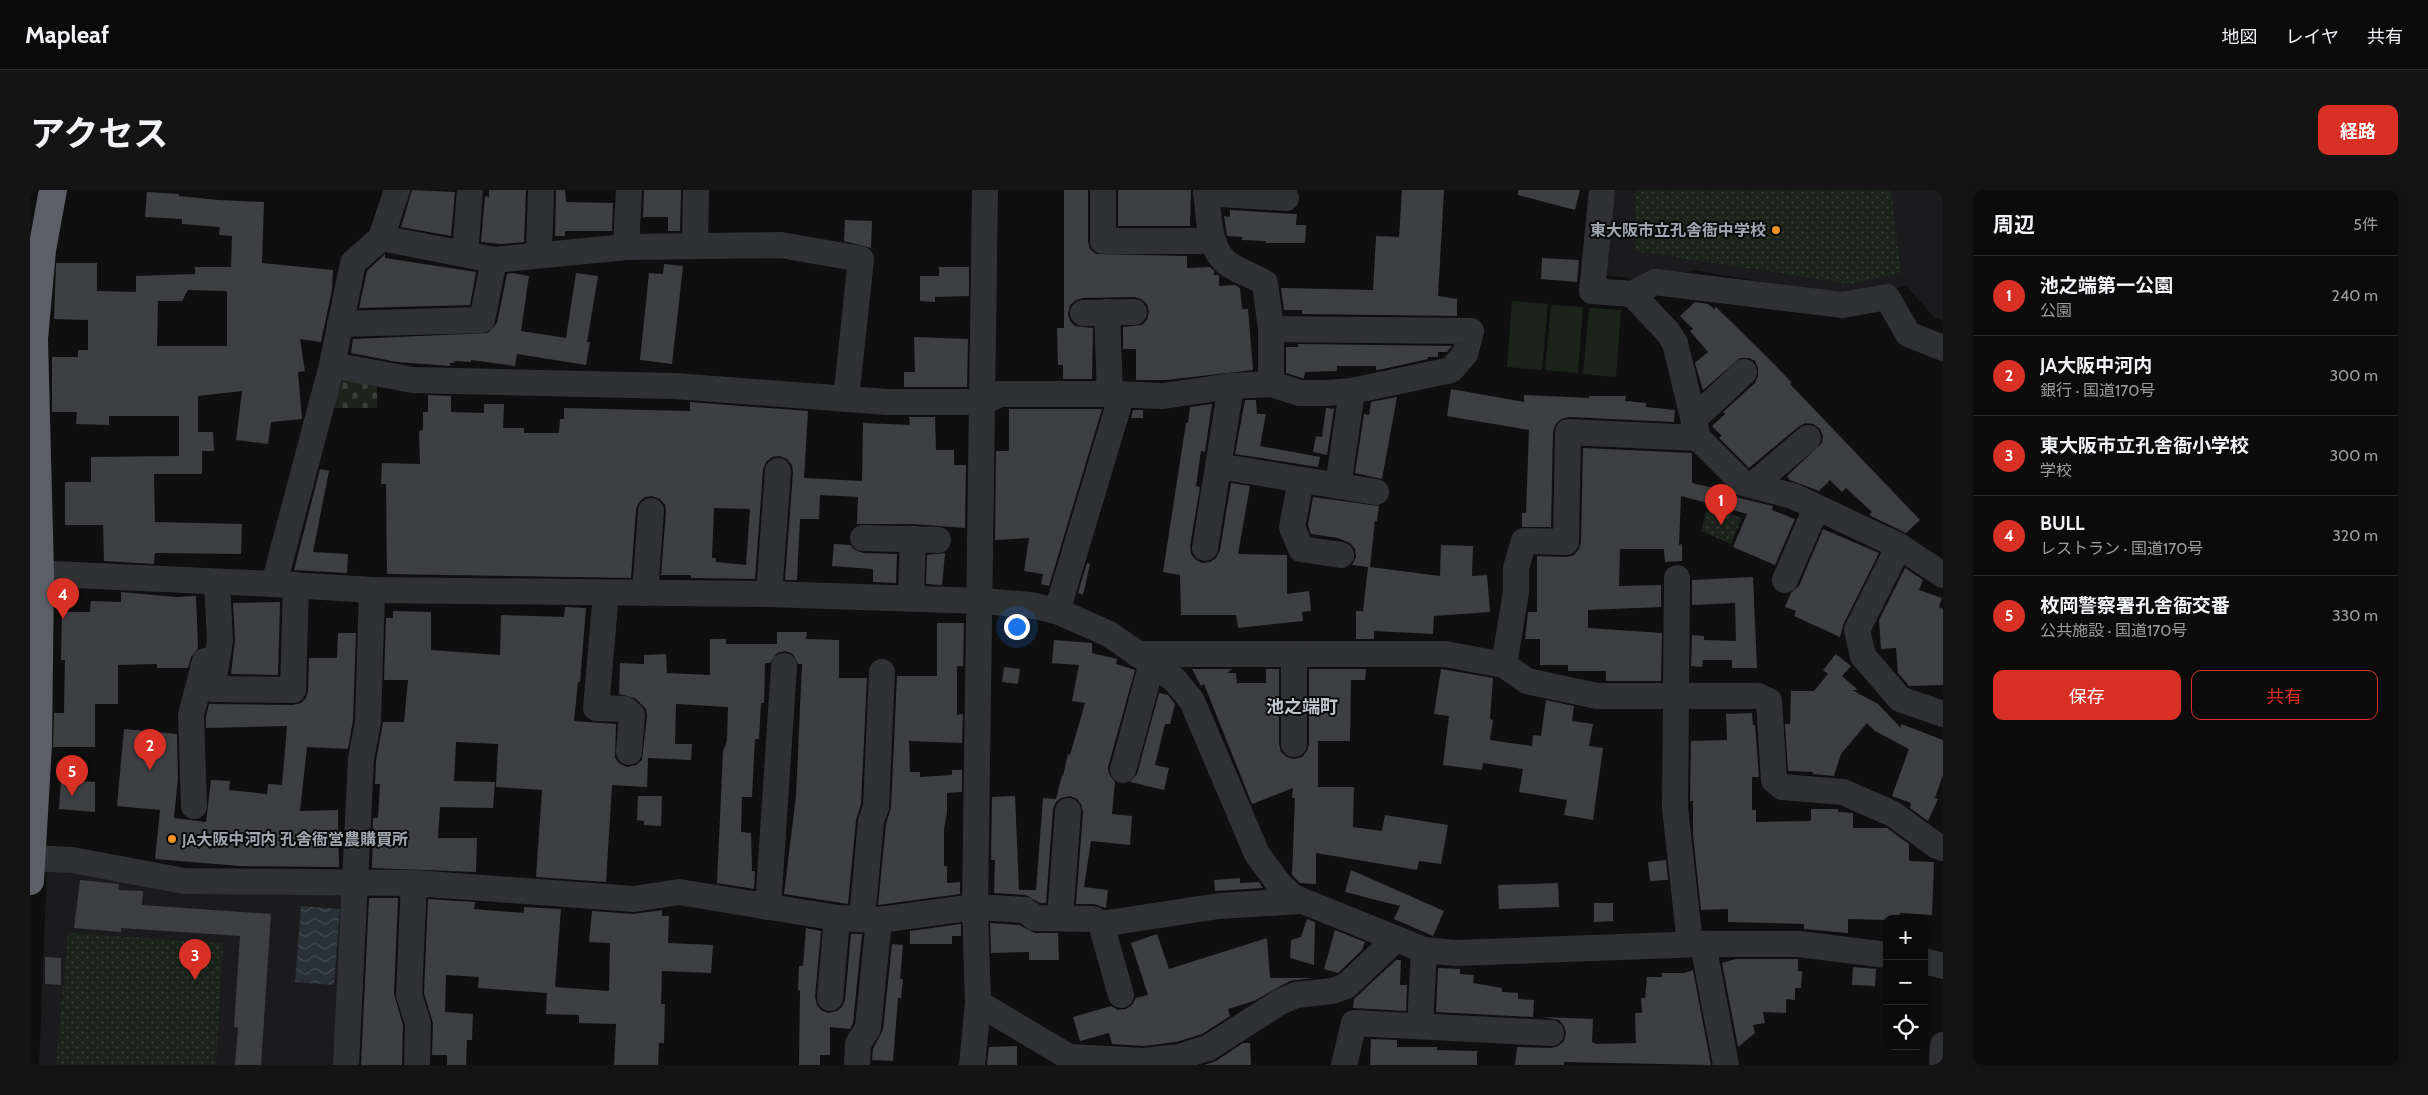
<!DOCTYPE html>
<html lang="ja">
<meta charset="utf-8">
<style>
:root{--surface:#0b0b0c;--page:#141415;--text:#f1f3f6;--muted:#9a9b9d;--line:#2b2b2d;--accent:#d93025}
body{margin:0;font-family:Cabin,"Noto Sans JP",sans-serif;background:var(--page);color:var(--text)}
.controls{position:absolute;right:15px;bottom:15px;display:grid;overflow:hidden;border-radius:10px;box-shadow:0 1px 4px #0004}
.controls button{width:45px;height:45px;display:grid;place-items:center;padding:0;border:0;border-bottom:1px solid var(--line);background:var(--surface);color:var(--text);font:25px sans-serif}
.you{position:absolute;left:986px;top:436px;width:18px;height:18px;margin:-12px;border:4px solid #fff;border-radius:50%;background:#1a73e8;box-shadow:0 0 0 8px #1a73e833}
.badge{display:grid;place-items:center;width:32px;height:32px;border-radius:50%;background:var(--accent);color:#fff;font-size:16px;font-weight:700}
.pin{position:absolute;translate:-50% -41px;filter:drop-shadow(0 1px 2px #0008)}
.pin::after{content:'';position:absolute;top:26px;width:18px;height:15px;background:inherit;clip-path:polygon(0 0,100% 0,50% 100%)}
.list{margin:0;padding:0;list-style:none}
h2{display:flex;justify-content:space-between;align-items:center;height:65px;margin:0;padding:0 20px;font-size:21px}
h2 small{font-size:16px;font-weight:400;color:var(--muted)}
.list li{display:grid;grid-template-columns:32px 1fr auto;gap:15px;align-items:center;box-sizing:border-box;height:80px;padding:0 20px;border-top:1px solid var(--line)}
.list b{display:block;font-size:19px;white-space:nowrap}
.list p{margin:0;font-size:16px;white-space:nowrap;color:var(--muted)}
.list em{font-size:16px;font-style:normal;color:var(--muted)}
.actions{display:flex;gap:10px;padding:15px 20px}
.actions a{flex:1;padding:11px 0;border:1px solid var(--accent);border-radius:10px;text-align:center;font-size:18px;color:var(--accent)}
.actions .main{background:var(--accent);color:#fff}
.icon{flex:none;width:28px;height:28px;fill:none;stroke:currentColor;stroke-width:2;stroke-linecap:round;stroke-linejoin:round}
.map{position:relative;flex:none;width:1913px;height:875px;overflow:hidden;border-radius:10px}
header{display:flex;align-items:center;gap:30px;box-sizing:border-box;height:70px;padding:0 25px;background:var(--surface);border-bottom:1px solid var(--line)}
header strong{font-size:24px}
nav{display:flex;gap:28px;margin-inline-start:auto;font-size:18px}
.intro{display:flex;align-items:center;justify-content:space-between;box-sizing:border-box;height:120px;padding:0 30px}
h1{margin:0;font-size:35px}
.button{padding:12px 22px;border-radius:10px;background:var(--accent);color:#fff;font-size:18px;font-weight:700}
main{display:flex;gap:30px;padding:0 30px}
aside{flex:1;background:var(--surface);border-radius:10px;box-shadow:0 1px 4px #0004}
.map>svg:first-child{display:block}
</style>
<header>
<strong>Mapleaf</strong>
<nav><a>地図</a><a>レイヤ</a><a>共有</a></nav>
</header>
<div class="intro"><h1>アクセス</h1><a class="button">経路</a></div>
<main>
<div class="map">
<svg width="1913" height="875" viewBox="0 0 1913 875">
<defs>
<pattern id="cemetery-stones" width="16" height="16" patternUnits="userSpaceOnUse" patternTransform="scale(1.25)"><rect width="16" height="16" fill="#1b231b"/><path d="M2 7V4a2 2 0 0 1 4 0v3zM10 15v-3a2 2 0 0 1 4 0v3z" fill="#39403a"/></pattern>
<pattern id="park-dots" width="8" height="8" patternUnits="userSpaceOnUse" patternTransform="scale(1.25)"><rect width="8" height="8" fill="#1b231b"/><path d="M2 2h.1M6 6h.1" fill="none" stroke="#39403a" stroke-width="1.8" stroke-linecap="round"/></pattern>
<pattern id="water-waves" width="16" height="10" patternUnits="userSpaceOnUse" patternTransform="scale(1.25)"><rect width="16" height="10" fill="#283135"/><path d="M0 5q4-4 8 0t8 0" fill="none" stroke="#444c50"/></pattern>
</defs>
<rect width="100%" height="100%" fill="#0f0f10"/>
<g fill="#1b1b1d">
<path d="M1583 0H1913V131L1905 128 1876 96 1821 108 1665 80 1616 90 1574 85Z"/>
<path d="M17 679 178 704 326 703 311 875H9Z"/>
</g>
<g fill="#1b231b">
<path d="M1482 111 1518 114 1512 180 1477 177Z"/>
<path d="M1521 115 1553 117 1548 183 1515 180Z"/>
<path d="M1559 118 1591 120 1586 187 1553 184Z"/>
</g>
<path fill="url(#cemetery-stones)" d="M308 184 347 194V218H298Z"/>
<g fill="url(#park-dots)">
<path d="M1606 0H1861L1871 83 1821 94 1605 61Z"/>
<path d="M1687 319 1712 328 1701 354 1671 341 1676 322Z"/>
<path d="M38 743 193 753 186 875H26Z"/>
</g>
<path fill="url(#water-waves)" d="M271 716 310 719 304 795 265 792Z"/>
<g fill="#3e3f43" fill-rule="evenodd">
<path d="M382 0 425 2 421 46 371 37Z"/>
<path d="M459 0H496L494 52 471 54 451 52 455 6 459 7Z"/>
<path d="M526 0H535L536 12 583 13 582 41H535V46H525Z"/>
<path d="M614 0H651L650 41H638V27H613Z"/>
<path d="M1034 0H1058V51L1060 59 1066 64 1157 66V78L1180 77 1184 81V85H1189V96L1205 95 1210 98 1212 119H1218L1223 180 1136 190H1106V159H1093V137L1112 135 1117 130 1119 122 1117 114 1111 109 1104 107 1053 108 1046 110 1040 115 1038 124 1040 131 1045 136 1063 138 1062 189H1033V175H1028L1027 138H1034Z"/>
<path d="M1088 0H1161L1160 36H1088Z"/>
<path d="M1372 0H1414L1408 106 1427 109V126L1272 124V120H1254L1251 98 1343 100 1346 46 1369 47Z"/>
<path d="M1488 0H1550L1545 20 1488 5Z"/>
<path d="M117 2 149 4V6L188 10 234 12 232 73 303 80 302 100 291 152 270 149 275 181 268 182 272 229 241 232 238 254 206 250 212 201 168 206V242H183L184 261H172V284H124L125 332 212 334 211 364 125 363 124 374 74 371 73 335H35V292H61V267L149 266V226H79V235L46 234 47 222H22V167H48V160H58V130L24 129 26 73H67V101L106 102V86L165 84V77H201L202 46 189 45 190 37 152 34V29L115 27ZM158 100 197 101V156H127L128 111H152Z"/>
<path d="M1200 20 1267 24 1266 35H1276L1275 53H1236V51L1212 50V47L1197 46 1194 26 1200 27Z"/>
<path d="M815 30 842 31 841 58 814 51Z"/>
<path d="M355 64V68L446 82 440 115 329 118 337 81Z"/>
<path d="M1512 68 1549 70 1547 92 1511 89Z"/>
<path d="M634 74 653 76 642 174 610 170 619 83 633 84Z"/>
<path d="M909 77H939V106L905 107V112L890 111V86H909Z"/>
<path d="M482 83 499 86 491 141 536 148 546 83 568 86 557 152H560L556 175 487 164 485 176 441 170V172L425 171 424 173H420V176L367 172 321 163 323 149 458 143 467 133 477 84Z"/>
<path d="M1665 112 1678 114 1684 119 1686 117 1745 175 1762 193 1760 194 1890 330 1876 343 1839 325 1842 322 1816 298 1812 302 1800 290 1789 301 1760 290 1757 286 1792 253 1793 246 1790 239 1783 234 1775 233 1768 237 1719 278 1689 248 1692 246 1682 236 1695 224 1693 222 1725 193 1728 186V178L1725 171 1719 168H1710L1673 200 1665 173 1678 162 1660 141 1663 139 1650 126Z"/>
<path d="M884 147 938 149 937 197H874V182H885Z"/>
<path d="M1268 154 1422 156 1417 162H1408V167H1398V169L1348 180H1346V176H1307V181L1275 182 1274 188H1272L1256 183V157H1268Z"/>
<path d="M1421 199 1494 212V205L1559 208V206H1596L1595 211 1616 213V217L1645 220 1644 232 1539 227 1531 229 1525 235 1523 242 1521 337H1492V323H1496L1499 240 1417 226Z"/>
<path d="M398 205 421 206V222L454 223V214H474L473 238H494V243H529L530 229H534V218L660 221V212L778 221 774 288 832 291 833 233 880 235 879 227H905L906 260H924V275H936L935 338 883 334H827L828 307 790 305 789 329H770L767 390H755L763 282 762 275 757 269 749 266 742 267 736 272 733 280 725 389 667 388H661V385H631L636 322 635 315 630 309 622 306 615 307 609 312 606 319 601 388 357 384 356 294H351L352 273 390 274 389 241 393 240V222H398ZM684 318 720 319 716 375 686 372V368H682Z"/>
<path d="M1367 207 1352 289 1325 283 1334 224 1339 225 1341 212Z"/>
<path d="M1215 210H1226L1227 224H1236L1230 256 1290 267 1288 277 1205 264Z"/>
<path d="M1182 214 1175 262 1171 261 1166 296 1170 297 1160 356 1161 364 1166 370 1172 373 1180 372 1186 368 1190 360 1201 293 1220 296 1208 364 1257 365V404L1279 401 1281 421 1272 422 1273 431 1208 438 1206 425H1151L1150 385 1133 382 1156 233H1158L1160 217Z"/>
<path d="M1296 218 1304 219 1297 265 1283 262 1286 246 1292 247Z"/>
<path d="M979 219H1072L1019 396 1011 394 1013 384 994 381 999 348 965 350 966 261H979Z"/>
<path d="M1103 220H1113V228H1101Z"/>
<path d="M1553 258 1662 263V293L1701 302 1709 308 1743 316 1742 320 1765 329 1745 375 1703 357 1717 324 1651 306 1649 355 1652 354V371L1635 372 1634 359H1590L1589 396 1631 395V417L1558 420V438L1632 443 1631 491H1576V481H1538V475H1510V449H1495L1498 422H1507V366L1536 367 1544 365 1549 359 1551 352Z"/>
<path d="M290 279 299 281 283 362 318 364 317 383 264 380Z"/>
<path d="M1283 307 1349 316 1347 331H1345L1340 377 1410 386 1411 355 1443 356 1442 386 1457 385 1460 422 1404 426 1403 444 1344 441V449H1326V421H1333L1338 377 1322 375 1326 367 1325 359 1320 353 1308 348 1281 344 1278 335Z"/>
<path d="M1793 339 1849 363 1814 433 1810 447 1764 426 1766 421 1755 417 1761 403 1769 396Z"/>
<path d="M804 354 820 355 825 360 833 363 867 364 866 393 843 392V379L802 376Z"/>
<path d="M915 363 912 395 896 394 897 365Z"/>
<path d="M1057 373 1060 374 1053 405 1048 403Z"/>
<path d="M1875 378 1893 390 1889 400 1912 408 1909 417 1913 419V495L1879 496 1868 483 1866 458 1851 459 1849 430Z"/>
<path d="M1723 387 1727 478H1702V470H1673L1672 477 1661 476 1662 445 1674 446V450L1706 451 1705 413 1662 415V390Z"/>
<path d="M91 402 146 407 166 406 168 458 161 467 158 478H127V474L88 475V514H65V557H23L24 523H34L35 470H31L32 422H60L61 411 91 412Z"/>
<path d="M250 412 248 485 201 484 205 450 203 413Z"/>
<path d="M535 417 556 418 550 492H548L544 531 586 534 585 568 590 574 597 577 606 575 612 570 617 526 616 519 605 508 589 504 590 473 614 474V465L636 464 637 483 680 485V449H696V454H747V442H777L776 449 809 450V488H837L831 614 826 630 818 714 754 704 766 606 772 474H768L763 464 755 461 747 463 740 473H735L734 513H731L729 549H725L722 607H712L711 642 721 643 722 681H725L724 699 687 693 693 562 697 550 698 517 646 514 645 554H662L661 570 618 568 617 597 582 595 576 692 506 687 512 600 466 597 468 554 426 552 424 591 465 592 463 618 410 617 408 648H447L446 682 342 678 343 628H348L350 594H345L346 571 353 532H374L378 490H354L356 428H363V421L401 422V460L470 465 471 425 534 427Z"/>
<path d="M907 433H934L933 476H927V525L933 524 932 553 879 551 880 582H890V587L922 585V580H932V602L917 603V623L914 639V676H917V693L930 692V704L848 715 856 634 861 618 867 486H907Z"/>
<path d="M308 443H326L323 530 318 559 277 557 270 621 308 620 309 677 210 676 125 669 130 620 87 616 94 539 147 544 148 587 144 628 176 632 181 590 200 591 199 600 237 604 238 594 252 595 257 536 176 538V527L179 514 263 515 271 513 276 508 278 501 279 468H307Z"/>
<path d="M1024 450 1062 453V463L1087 469 1086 474 1105 480 1078 577 1079 584 1085 592 1082 624 1102 626 1100 655 1061 651 1054 697 1078 700 1076 718 1064 714H1046L1053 622 1051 614 1047 609 1040 606 1031 608 1026 612 1023 619 1016 713H1010L996 705 964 703 965 670H961L962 607 985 606 989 700H1006L1013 608 1026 609 1032 585 1033 586 1038 564 1040 565 1055 513 1042 511 1049 475 1022 473Z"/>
<path d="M1806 464 1821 476 1812 486 1828 500H1822L1848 514 1871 538V534L1913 550V585L1905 608 1908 609 1898 631 1880 618 1881 613 1862 606 1879 559 1845 541 1837 533 1811 564 1804 586 1782 584 1783 582 1758 581 1755 534H1760L1761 501H1784L1798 484 1793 480Z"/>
<path d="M974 477 990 479 988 494 972 492Z"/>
<path d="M1162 479H1202L1197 483H1206L1207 493H1236V479H1249V554L1251 562 1257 567 1264 569 1272 567 1277 561 1279 554V479H1336L1335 490H1321L1320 551H1288V597H1324L1323 637 1352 641 1355 625 1418 635 1411 674 1389 671 1387 680 1286 663V694L1270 693 1262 685 1265 608H1262L1263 598 1222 614 1174 494 1171 496Z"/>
<path d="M1411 479 1463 488 1460 529 1463 530 1460 550 1502 556 1503 545 1511 546 1516 510 1544 516 1542 531 1563 534 1559 556 1573 558 1563 630 1534 625 1537 610 1489 602 1493 579 1453 573 1452 580 1413 575 1419 526 1404 524Z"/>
<path d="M1129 503 1138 505 1145 514 1140 534H1135L1125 575 1139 578 1134 600 1100 592 1107 584Z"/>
<path d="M1722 523 1723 535H1725L1729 587H1722V620H1726V632L1781 631V619H1808V622L1823 623V638H1857L1879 654V671L1904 672 1902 725 1870 723 1869 729 1857 730 1818 729V743L1774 739V734L1698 732V719L1671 720 1663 645V611H1660L1661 551 1697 550 1696 524Z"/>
<path d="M31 590 65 592V622L29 619Z"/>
<path d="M608 606H632L631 636 614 635V631L607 630Z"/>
<path d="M1636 670 1638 690 1620 691 1618 672Z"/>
<path d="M1321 680 1414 721 1403 746 1364 729 1370 716 1315 702Z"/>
<path d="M1210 688V693L1229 692 1233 698 1185 701 1184 690Z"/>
<path d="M50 690 89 694 88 700 113 701 112 715 241 724 231 875H205L208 838 204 837 210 746 91 738V742L44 738Z"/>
<path d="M1528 693 1529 717 1469 719 1468 695Z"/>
<path d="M339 708H368L364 804 373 835 372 875H331Z"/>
<path d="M398 709 445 712 444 719 494 723V717L531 719 525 797 579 801 580 753 559 752 562 721 603 724 632 720V726H639L638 753 683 755 681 783 632 781 631 814H635L634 853H629L628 875H584L586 834 549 833V825L516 824 517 803 448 798 449 787 416 785 415 822 443 824 442 850H437L436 875H417V865H402L403 833 394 803Z"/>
<path d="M1564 713H1583V731L1564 732Z"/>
<path d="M1277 729 1285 732 1284 775 1260 768 1261 750 1271 747Z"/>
<path d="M960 733 989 735 1005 743H1028L1029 770H999V762L961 763Z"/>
<path d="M931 734V746H922V754H880V741Z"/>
<path d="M776 738 791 741 785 807 787 815 791 820 798 823 807 821 812 817 815 810 821 744H832L823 833 820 839 800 837V865H790V875H769L770 800H768L769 776H773Z"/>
<path d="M1305 740 1335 752 1332 760 1308 783 1294 779Z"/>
<path d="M1127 744 1139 779 1237 748 1240 788H1283L1260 791 1224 811 1198 819 1200 826 1172 844 1146 852 1114 856 1082 854 1079 843 1050 851 1043 827 1081 816 1088 820 1096 819 1102 815 1106 808 1118 805 1101 753Z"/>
<path d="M862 754 873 755 870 789H873L871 808H868L863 871 842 870 843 859 853 840Z"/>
<path d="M15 767 31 768V795L15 794Z"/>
<path d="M1706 769H1768V781H1772L1771 798H1765V810L1756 809V823L1733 822 1735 833 1723 835 1725 843 1708 857 1692 773Z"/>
<path d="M1366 770H1371L1370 795H1377L1376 821 1323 818 1324 809Z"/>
<path d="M1823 777 1846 779 1845 796 1822 795Z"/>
<path d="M1408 778 1430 779V784L1444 785 1443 793 1472 798V802L1488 803V809L1504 810 1503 827 1406 822Z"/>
<path d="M1663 780 1681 875 1534 872V875H1485L1487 857 1521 858 1528 856 1534 851 1536 843 1534 836 1529 830 1512 827 1563 829 1562 852 1567 854 1606 853 1605 823H1612L1611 808H1615L1617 787H1632V783H1654Z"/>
<path d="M1341 849 1367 850V857H1407V860L1447 861V875H1340Z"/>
<path d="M1213 853H1220L1221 875H1174L1186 871Z"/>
<path d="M987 856V875H957L959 857Z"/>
</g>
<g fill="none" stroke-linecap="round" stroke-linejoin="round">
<g stroke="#303135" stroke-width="26">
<path d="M1073 0V51H1183"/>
<path d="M1176 0C1179 22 1177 58 1197 73 1208 81 1223 86 1235 93L1241 139V194"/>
<path d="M1572 0 1562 101 1602 104 1625 92 1813 115 1857 107 1878 144 1913 158"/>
<path d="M1176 3 1256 8"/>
<path d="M351 48 464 70 596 57 751 55 831 69 816 209"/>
<path d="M665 55 666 0"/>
<path d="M596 57 599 0"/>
<path d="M435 64 440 0"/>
<path d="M509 65 511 0"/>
<path d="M1602 104 1637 141 1645 153 1668 248 1713 293 1763 306 1869 356 1913 385"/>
<path d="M1077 122 1080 204"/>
<path d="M1053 123 1104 122"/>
<path d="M310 134 452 130 464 70"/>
<path d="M302 175 383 190 645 196 857 212H953L970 204H1080L1133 206 1201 196 1241 194 1270 203H1296L1322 201 1421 180 1435 164 1441 141 1241 139"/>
<path d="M1664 229 1714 182"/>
<path d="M1188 276 1346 302"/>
<path d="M1271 290 1262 337 1271 359 1311 365"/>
<path d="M1723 295 1778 248"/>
<path d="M1308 296 1322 201"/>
<path d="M833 348 908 350"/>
<path d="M1869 356 1827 440 1833 466 1870 509 1913 524"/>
<path d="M1175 358 1201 196"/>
<path d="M0 383 244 394 342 400 739 404 951 411 1000 415 1027 421 1079 444 1144 489 1162 511 1227 664 1249 694 1263 707 1394 760 1426 763 1673 754H1769L1857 765"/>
<path d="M1647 388 1645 618 1660 754"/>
<path d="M1755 390 1786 318"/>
<path d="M187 392 190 451 182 499 263 500 266 395"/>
<path d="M244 394 302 175 323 73 351 48 367 0"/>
<path d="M576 403 566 518 595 519 602 525 599 562"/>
<path d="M615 403 621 321"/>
<path d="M739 404 748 281"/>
<path d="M881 408 883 349"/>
<path d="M1027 421 1092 204"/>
<path d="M1107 464H1415L1474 475 1497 491 1567 506H1728L1739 511 1744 590 1752 597 1813 602 1863 624 1907 656 1913 658"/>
<path d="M1474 475 1486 402V378L1494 351 1536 352 1538 242 1668 248"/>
<path d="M1264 554V464"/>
<path d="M1093 580 1122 473"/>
<path d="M164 616 161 525 175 471"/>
<path d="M1 668 42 670 154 691 384 693 604 709 649 702 807 728 849 730 945 717 995 720 1005 728 1064 729 1071 734 1091 805"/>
<path d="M384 693 379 805 388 833 387 875"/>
<path d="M738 717 754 476"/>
<path d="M1030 728 1038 621"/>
<path d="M832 729 841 631 846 617 852 482"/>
<path d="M1071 734 1189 716 1271 711"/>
<path d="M1673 754 1696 875"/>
<path d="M1894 771 1913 776"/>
<path d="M800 808 807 728"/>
<path d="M948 813 1039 867 1114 871 1149 867 1178 858 1250 812 1266 805 1302 801 1316 796 1366 749"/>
<path d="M1390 836 1394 760"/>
<path d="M316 875 331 569 338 532 342 400"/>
<path d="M827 875 828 854 838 838 849 730"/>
<path d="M942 875 948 813 945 717 955 0"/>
<path d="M1314 875 1324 833 1521 843"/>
<path d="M1912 875 1913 855"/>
</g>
<path stroke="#5c6066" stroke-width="28" d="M0 691 8 554 10 383 4 149 12 60 23 0"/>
</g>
<g fill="#f29225" stroke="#0a0a0b" stroke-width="2">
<circle cx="1746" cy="40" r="5"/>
<circle cx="142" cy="649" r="5"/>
</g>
<g text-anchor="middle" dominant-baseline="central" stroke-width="4" stroke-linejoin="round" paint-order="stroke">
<g font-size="16" font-weight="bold" fill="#a0a7b1" stroke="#0a0a0b" text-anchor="end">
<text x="1736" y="40">東大阪市立孔舎衙中学校</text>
<text x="152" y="649" text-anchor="start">JA大阪中河内 孔舎衙営農購買所</text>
</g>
<g font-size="18" font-weight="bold" fill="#c0c6cd" stroke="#0a0a0b">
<text x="1272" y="517">池之端町</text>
</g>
</g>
</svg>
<div class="controls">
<button>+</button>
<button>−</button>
<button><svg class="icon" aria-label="locate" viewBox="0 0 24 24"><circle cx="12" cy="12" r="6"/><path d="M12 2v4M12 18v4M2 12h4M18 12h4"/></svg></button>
</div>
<div class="you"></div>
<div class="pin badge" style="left:1691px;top:335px">1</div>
<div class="pin badge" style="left:120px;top:580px">2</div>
<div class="pin badge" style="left:165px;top:790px">3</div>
<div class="pin badge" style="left:33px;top:429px">4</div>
<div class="pin badge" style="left:42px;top:606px">5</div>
</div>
<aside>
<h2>周辺<small>5件</small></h2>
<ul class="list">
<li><span class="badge">1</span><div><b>池之端第一公園</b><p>公園</p></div><em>240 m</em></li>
<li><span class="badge">2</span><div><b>JA大阪中河内</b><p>銀行 · 国道170号</p></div><em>300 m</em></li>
<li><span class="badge">3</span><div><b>東大阪市立孔舎衙小学校</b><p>学校</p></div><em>300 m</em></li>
<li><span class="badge">4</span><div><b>BULL</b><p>レストラン · 国道170号</p></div><em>320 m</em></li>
<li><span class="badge">5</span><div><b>枚岡警察署孔舎衙交番</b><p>公共施設 · 国道170号</p></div><em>330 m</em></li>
</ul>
<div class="actions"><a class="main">保存</a><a>共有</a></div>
</aside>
</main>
